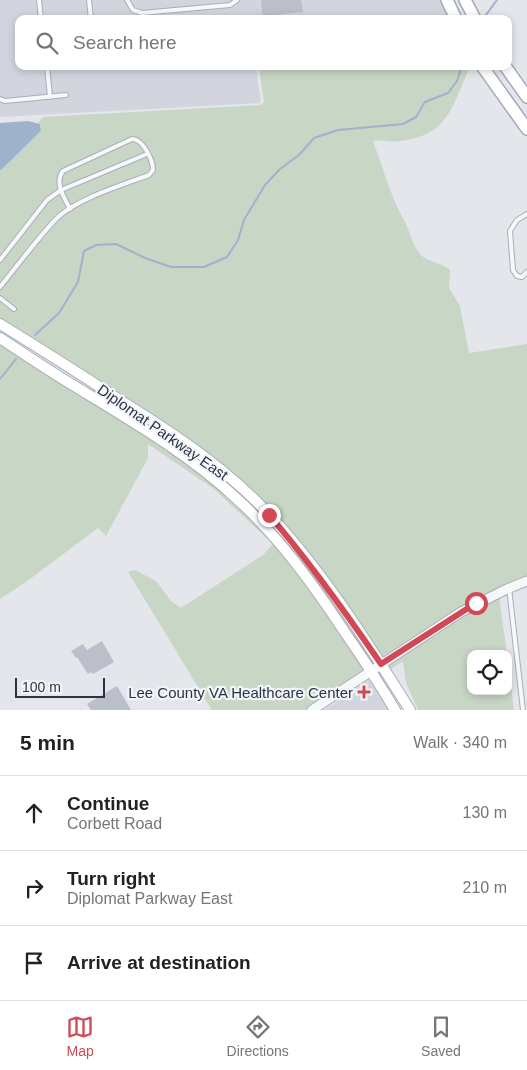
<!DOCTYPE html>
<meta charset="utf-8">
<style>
:root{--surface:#fff;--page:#f2f2f2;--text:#222;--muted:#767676;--line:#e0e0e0;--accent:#d24854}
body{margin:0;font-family:Arial,sans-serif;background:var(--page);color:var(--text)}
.controls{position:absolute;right:15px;bottom:15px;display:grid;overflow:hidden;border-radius:10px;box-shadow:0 2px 8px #0003}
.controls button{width:45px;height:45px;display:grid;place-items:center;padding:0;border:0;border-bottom:1px solid var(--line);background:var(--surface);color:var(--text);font:25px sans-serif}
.scale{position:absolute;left:15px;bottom:12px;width:90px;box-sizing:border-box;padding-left:5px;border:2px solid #2b3345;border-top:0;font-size:14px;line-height:18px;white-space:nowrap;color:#2b3345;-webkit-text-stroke:4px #f4f5f9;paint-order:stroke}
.stop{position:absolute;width:15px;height:15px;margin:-11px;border:4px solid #d24854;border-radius:50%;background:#fff}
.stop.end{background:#d24854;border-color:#fff;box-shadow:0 1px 5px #0008}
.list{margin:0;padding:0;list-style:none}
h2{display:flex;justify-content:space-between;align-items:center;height:65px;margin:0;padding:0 20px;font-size:21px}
h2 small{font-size:16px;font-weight:400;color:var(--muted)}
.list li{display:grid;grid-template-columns:32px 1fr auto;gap:15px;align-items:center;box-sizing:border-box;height:75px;padding:0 20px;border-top:1px solid var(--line)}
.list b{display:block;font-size:19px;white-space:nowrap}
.list p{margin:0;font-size:16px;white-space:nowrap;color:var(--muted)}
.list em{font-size:16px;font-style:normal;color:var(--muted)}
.icon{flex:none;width:28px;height:28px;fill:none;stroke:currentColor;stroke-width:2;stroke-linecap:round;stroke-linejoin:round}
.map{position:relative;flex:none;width:527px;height:710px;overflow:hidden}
.search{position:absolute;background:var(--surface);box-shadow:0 2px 8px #0003;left:15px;right:15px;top:15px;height:55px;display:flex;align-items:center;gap:12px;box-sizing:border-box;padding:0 18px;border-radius:10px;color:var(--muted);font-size:19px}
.sheet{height:290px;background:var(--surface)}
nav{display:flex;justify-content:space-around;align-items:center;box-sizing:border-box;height:70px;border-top:1px solid var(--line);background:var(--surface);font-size:14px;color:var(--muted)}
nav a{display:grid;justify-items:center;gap:2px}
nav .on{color:var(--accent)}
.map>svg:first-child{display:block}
</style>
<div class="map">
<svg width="527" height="710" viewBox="0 0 527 710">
<rect width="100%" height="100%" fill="#e4e6ec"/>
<g fill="#d2d5de">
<path d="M0 0H442L451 19H19V66H260L256 67 261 103 0 117Z"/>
<path d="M369 680 388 710H324Z"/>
</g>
<g fill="#c8d6c5">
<path d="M283 66H465L468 71C452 108 447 136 400 141 391 143 382 139 373 141 383 167 390 196 404 220 410 231 412 244 420 254 428 263 442 262 450 270L449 288 460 306 469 353 527 344V578L382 660 259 500 0 320V171L41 131V127L38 123 43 117 261 105 264 102 259 69Z"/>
<path d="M0 342 110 411 205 476 251 516 294 566 366 670 307 710H212L128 572 135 570 156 581 171 601 181 608 263 555 273 544 214 489 148 444V458L106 536 98 528 26 582 0 599Z"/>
<path d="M282 535 338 607 376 663 371 666 279 538Z"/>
<path d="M499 596 507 654H471V691H508V663L514 710H418L406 683 403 661 389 671 386 665 463 614Z"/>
</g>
<path fill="#9eb2cc" d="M28 121 40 124 41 131 0 171V123Z"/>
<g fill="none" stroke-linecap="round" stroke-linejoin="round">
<g stroke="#9eb2cc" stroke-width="2">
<path d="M483 19 497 0"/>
<path d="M35 335 59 313 78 282 84 251 96 245 116 244 145 258 171 267H204L227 257 238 240 244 220 265 185 280 169 299 155 314 138 338 130 403 124 416 117 425 102 448 93 457 81 462 66"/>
<path d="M0 379 16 359"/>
</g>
</g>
<g fill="#bbbfca">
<path d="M261 0H301L303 12 276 15 277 19H263Z"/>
<path d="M102 641 114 662 93 674 91 672 88 674 77 657 76 658 71 651 83 644 87 650Z"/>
<path d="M117 686 131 710H91L87 704Z"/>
</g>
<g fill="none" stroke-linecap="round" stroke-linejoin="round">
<g stroke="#a9adb7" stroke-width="6">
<g id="service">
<path d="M39 0 41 19"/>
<path d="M89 0 91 19"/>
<path d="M127 0 133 10 142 13 230 5 237 0"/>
<path d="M47 66 50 97"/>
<path d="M0 99 5 101 66 95"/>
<path d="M527 214 517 220 510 231 513 270 517 276 522 277 527 272"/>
<path d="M0 260 47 200 61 190 147 154"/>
<path d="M0 287C18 265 36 240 56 219 76 199 122 185 149 175L153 170C153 160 143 139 132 139L63 171C54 183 64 197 70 209"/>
<path d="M0 298 14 309"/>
<path d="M509 588 523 710"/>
</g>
</g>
<g stroke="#a9adb7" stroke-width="11">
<path id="tertiary" d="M312 710 461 612 507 589 527 581"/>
</g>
<g stroke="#a9adb7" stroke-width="12">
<g id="secondary">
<path d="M0 324C39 348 77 372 115 397 165 428 216 461 258 503 316 561 366 640 410 710"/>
<path d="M0 338C21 352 42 366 63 379 123 416 186 451 237 499 279 537 313 584 344 631 362 657 379 683 395 710"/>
</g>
</g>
<g stroke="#a3aab8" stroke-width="14">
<g id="primary">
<path d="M447 0 456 19"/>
<path d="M465 0 475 19"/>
<path d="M482 66 527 129"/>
<path d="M505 66 527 97"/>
</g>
</g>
<use href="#service" stroke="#f7f8fa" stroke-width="4"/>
<use href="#tertiary" stroke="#f7f8fa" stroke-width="9"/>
<use href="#secondary" stroke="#fff" stroke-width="10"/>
<use href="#primary" stroke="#fff" stroke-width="11"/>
</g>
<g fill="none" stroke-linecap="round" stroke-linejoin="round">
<path stroke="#d24854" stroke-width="6" d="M269 515C310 562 346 613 381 664L476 603"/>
</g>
<path fill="#d24854" stroke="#f4f5f9" stroke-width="2" d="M361.5 684.5h5v5h5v5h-5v5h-5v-5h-5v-5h5z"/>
<g text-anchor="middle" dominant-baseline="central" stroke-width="4.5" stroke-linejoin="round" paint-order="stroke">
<g font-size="15" fill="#2b3345" stroke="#f4f5f9">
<text transform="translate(163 432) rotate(35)">Diplomat Parkway East</text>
</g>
<g font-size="15" fill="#2b3345" stroke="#f4f5f9" text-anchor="end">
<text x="353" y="692">Lee County VA Healthcare Center</text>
</g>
</g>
</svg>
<div class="controls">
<button><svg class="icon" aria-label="locate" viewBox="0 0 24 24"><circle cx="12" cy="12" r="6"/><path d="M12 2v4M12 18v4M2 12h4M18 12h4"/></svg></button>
</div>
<div class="scale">100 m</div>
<div class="stop" style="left:476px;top:603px"></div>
<div class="stop end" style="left:269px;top:515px"></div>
<div class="search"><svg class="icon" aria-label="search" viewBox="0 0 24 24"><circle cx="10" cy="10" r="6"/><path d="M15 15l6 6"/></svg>Search here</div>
</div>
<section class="sheet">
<h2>5 min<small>Walk · 340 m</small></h2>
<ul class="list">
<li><svg class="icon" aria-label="ahead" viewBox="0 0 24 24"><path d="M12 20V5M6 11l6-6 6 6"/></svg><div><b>Continue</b><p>Corbett Road</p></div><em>130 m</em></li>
<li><svg class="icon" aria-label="right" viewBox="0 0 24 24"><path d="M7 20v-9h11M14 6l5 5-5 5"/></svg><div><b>Turn right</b><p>Diplomat Parkway East</p></div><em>210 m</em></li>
<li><svg class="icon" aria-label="arrive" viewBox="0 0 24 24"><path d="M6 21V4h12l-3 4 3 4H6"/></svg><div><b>Arrive at destination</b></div></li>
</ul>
</section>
<nav>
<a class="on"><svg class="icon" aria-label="map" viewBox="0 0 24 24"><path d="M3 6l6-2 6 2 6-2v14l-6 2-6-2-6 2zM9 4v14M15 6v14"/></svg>Map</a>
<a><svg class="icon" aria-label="directions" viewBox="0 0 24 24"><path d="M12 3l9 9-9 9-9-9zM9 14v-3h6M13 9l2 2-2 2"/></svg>Directions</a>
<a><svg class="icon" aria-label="saved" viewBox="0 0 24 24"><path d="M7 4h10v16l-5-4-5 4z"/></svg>Saved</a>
</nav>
